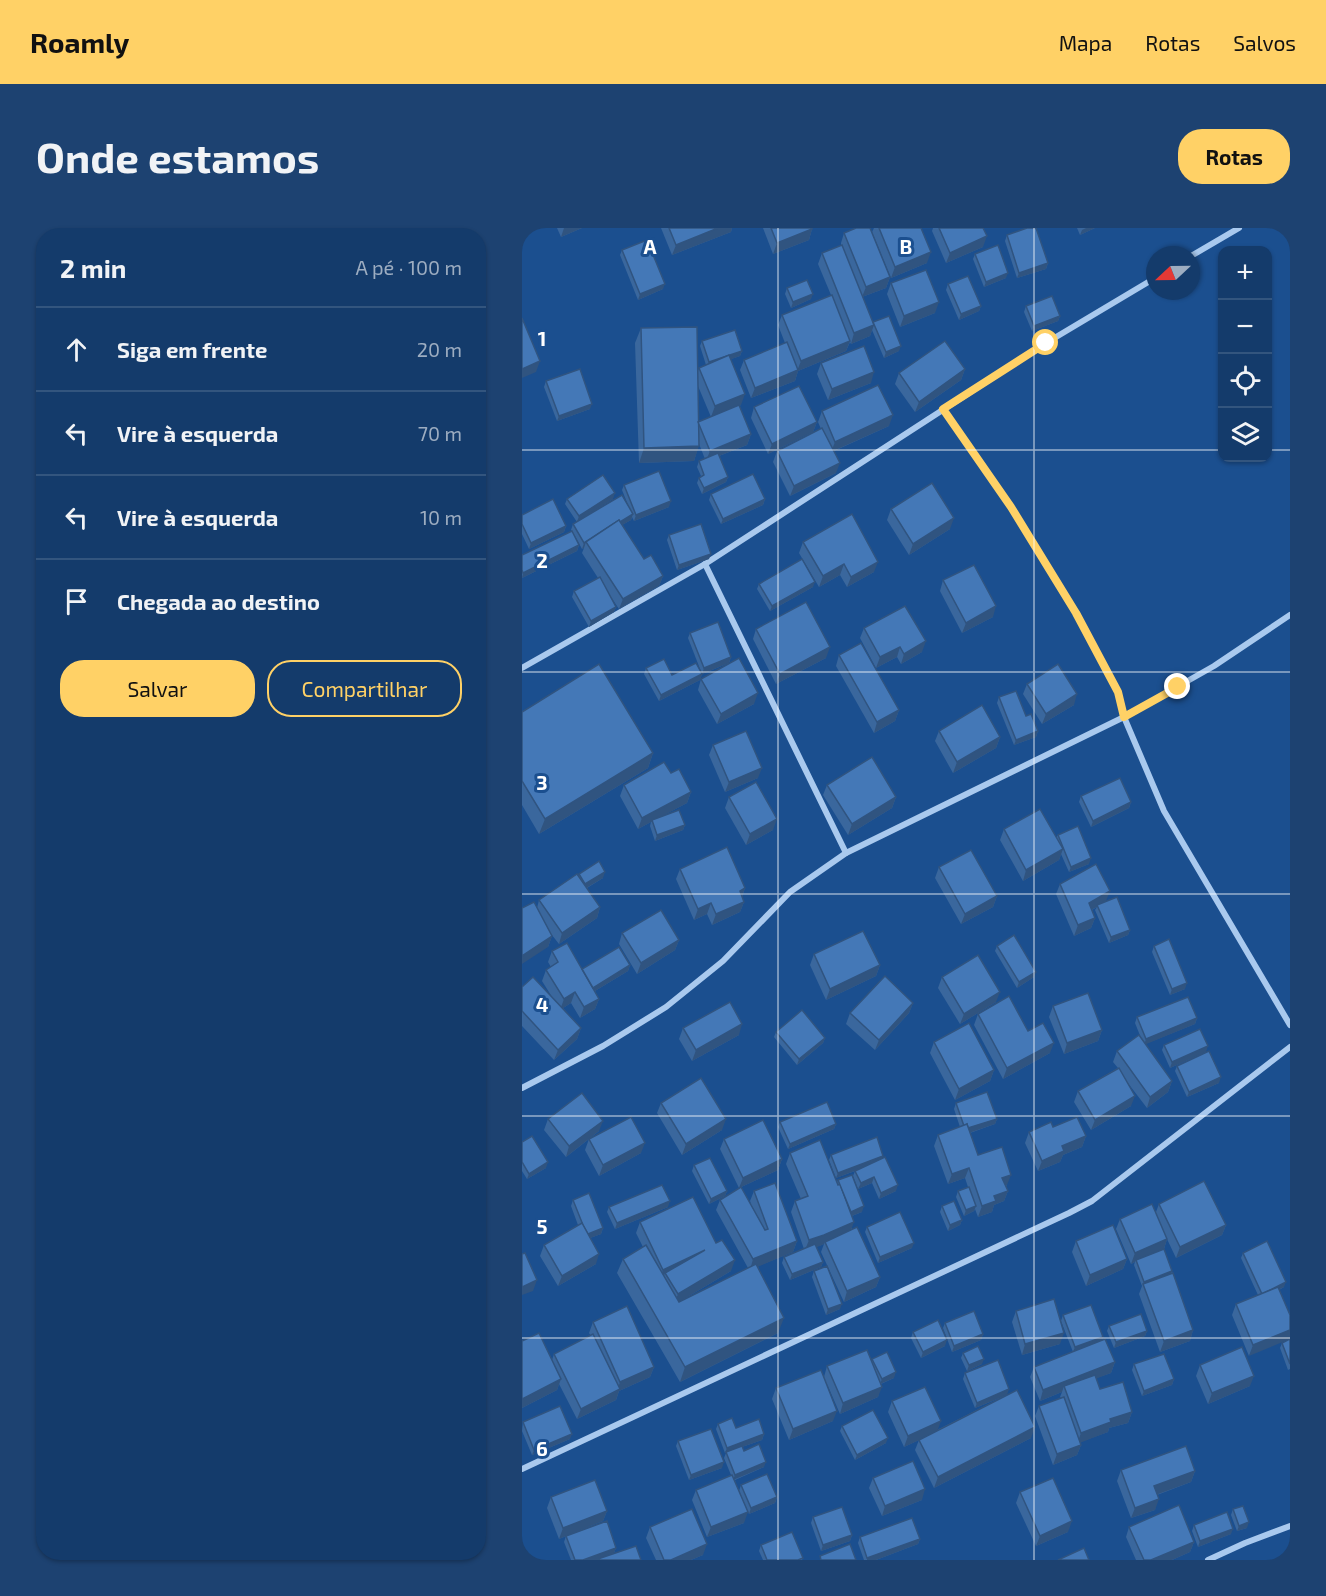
<!DOCTYPE html>
<html lang="pt">
<meta charset="utf-8">
<style>
:root{--surface:#143b6b;--page:#1d4271;--text:#f1f3f6;--muted:#9dadc1;--line:#33557e;--accent:#ffd166}
body{margin:0;font-family:"Exo 2",sans-serif;background:var(--page);color:var(--text)}
.controls{position:absolute;right:18px;top:18px;display:grid;overflow:hidden;border-radius:12px;box-shadow:0 2px 4px #0004}
.controls button{width:54px;height:54px;display:grid;place-items:center;padding:0;border:0;border-bottom:2px solid var(--line);background:var(--surface);color:var(--text);font:30px sans-serif}
.compass{position:absolute;left:624px;top:18px;width:54px;height:54px;border-radius:50%;background:var(--surface);box-shadow:0 2px 4px #0004;rotate:248deg}
.stop{position:absolute;width:18px;height:18px;margin:-14px;border:4px solid #ffd166;border-radius:50%;background:#fff}
.stop.end{background:#ffd166;border-color:#fff;box-shadow:0 2px 6px #0008}
.list{margin:0;padding:0;list-style:none}
h2{display:flex;justify-content:space-between;align-items:center;height:78px;margin:0;padding:0 24px;font-size:26px}
h2 small{font-size:20px;font-weight:400;color:var(--muted)}
.list li{display:grid;grid-template-columns:39px 1fr auto;gap:18px;align-items:center;box-sizing:border-box;height:84px;padding:0 24px;border-top:2px solid var(--line)}
.list b{display:block;font-size:22px;white-space:nowrap}
.list em{font-size:20px;font-style:normal;color:var(--muted)}
.actions{display:flex;gap:12px;padding:18px 24px}
.actions a{flex:1;padding:14px 0;border:2px solid var(--accent);border-radius:24px;text-align:center;font-size:21px;color:var(--accent)}
.actions .main{background:var(--accent);color:#111}
.icon{flex:none;width:33px;height:33px;fill:none;stroke:currentColor;stroke-width:2;stroke-linecap:round;stroke-linejoin:round}
.map{position:relative;flex:none;width:768px;height:1332px;overflow:hidden;border-radius:24px}
header{display:flex;align-items:center;gap:36px;box-sizing:border-box;height:84px;padding:0 30px;background:var(--accent);color:#111}
header strong{font-size:28px}
nav{display:flex;gap:33px;margin-inline-start:auto;font-size:21px}
.intro{display:flex;align-items:center;justify-content:space-between;box-sizing:border-box;height:144px;padding:0 36px}
h1{margin:0;font-size:42px}
.button{padding:15px 27px;border-radius:24px;background:var(--accent);color:#111;font-size:21px;font-weight:700}
main{display:flex;gap:36px;padding:0 36px}
aside{flex:1;background:var(--surface);border-radius:24px;box-shadow:0 2px 4px #0004}
.map>svg:first-child{display:block}
</style>
<header>
<strong>Roamly</strong>
<nav><a>Mapa</a><a>Rotas</a><a>Salvos</a></nav>
</header>
<div class="intro"><h1>Onde estamos</h1><a class="button">Rotas</a></div>
<main>
<aside>
<h2>2 min<small>A pé · 100 m</small></h2>
<ul class="list">
<li><svg class="icon" aria-label="ahead" viewBox="0 0 24 24"><path d="M12 20V5M6 11l6-6 6 6"/></svg><div><b>Siga em frente</b></div><em>20 m</em></li>
<li><svg class="icon" aria-label="left" viewBox="0 0 24 24"><path d="M17 20v-9H6M10 6l-5 5 5 5"/></svg><div><b>Vire à esquerda</b></div><em>70 m</em></li>
<li><svg class="icon" aria-label="left" viewBox="0 0 24 24"><path d="M17 20v-9H6M10 6l-5 5 5 5"/></svg><div><b>Vire à esquerda</b></div><em>10 m</em></li>
<li><svg class="icon" aria-label="arrive" viewBox="0 0 24 24"><path d="M6 21V4h12l-3 4 3 4H6"/></svg><div><b>Chegada ao destino</b></div></li>
</ul>
<div class="actions"><a class="main">Salvar</a><a>Compartilhar</a></div>
</aside>
<div class="map">
<svg width="768" height="1332" viewBox="0 0 768 1332">
<rect width="100%" height="100%" fill="#1b4f8f"/>
<g fill="none" stroke-linecap="round" stroke-linejoin="round">
<g stroke="#a9c9ee" stroke-width="6">
<path d="M669 28 717 0"/>
<path d="M421 181 489 279 554 385 596 464 602 489 642 583 768 797"/>
<path d="M183 336 324 625"/>
<path d="M0 440 183 336 524 115 633 50"/>
<path d="M0 860 81 818 144 779 201 733 268 664 324 625 602 489 692 438 768 387"/>
<path d="M0 1241 547 985 570 973 768 819"/>
<path d="M686 1332 723 1315 768 1298"/>
</g>
</g>
<g fill="#3a679d" fill-rule="evenodd">
<path d="M35 0H60L39 9Z"/>
<path d="M139 0H210L209 4 150 27Z"/>
<path d="M241 0H290V1L287 12 251 26Z"/>
<path d="M352 0H399L405 35 369 50 350 4Z"/>
<path d="M411 0H461V19L424 35 410 3Z"/>
<path d="M555 0H573L558 7Z"/>
<path d="M322 5 368 49 364 60 340 69 351 95 377 123 362 130 350 102 348 108 329 116 328 114 324 123 276 143 273 153 229 170 218 142 222 132 263 115 256 97 260 87 309 67 296 36 300 25 319 18V15Z"/>
<path d="M485 7 526 35 524 41 495 50 483 13Z"/>
<path d="M100 22 141 61 116 72 98 27Z"/>
<path d="M453 26 484 50 462 59 451 31Z"/>
<path d="M369 55 413 85 378 99 365 66Z"/>
<path d="M426 56 459 78 457 83 437 92 424 62Z"/>
<path d="M265 60 289 71 269 80 263 66Z"/>
<path d="M504 78 538 88 536 93 510 103 502 84Z"/>
<path d="M119 100 176 143 177 140 184 137 178 118 180 113 220 123 218 128 209 131 219 177 217 178 229 206 225 217 197 228 206 249 204 254 180 266 175 255 177 250 179 248 175 239 177 233 183 231 177 216 172 233 117 235 113 115ZM176 158 189 189 177 193Z"/>
<path d="M299 135 349 155 306 172 295 146Z"/>
<path d="M443 141 439 152 393 184 373 156 377 145Z"/>
<path d="M24 153 68 181 35 193 22 159Z"/>
<path d="M232 179 295 194 291 204 246 226 229 190Z"/>
<path d="M300 183 367 198 312 223 314 245 268 268 251 234 255 223 299 201 296 194Z"/>
<path d="M102 257 147 279 112 293 110 289 109 292 100 297 122 331 141 348 137 358 97 381 89 369 94 379 92 384 67 399 50 369 52 363 76 350 60 325 62 320 60 321 52 306 57 317 55 323 0 350V327L50 303 49 302 51 296 55 294 43 276 45 271H91L55 294 106 277 100 262Z"/>
<path d="M189 266 243 271 241 277 199 296 187 272Z"/>
<path d="M369 281 428 301 387 327 365 292Z"/>
<path d="M0 287 44 298 42 304 7 321 0 306Z"/>
<path d="M147 307 187 331 155 342 145 312Z"/>
<path d="M281 314 352 344 325 359 318 347 297 359 277 325Z"/>
<path d="M421 352 471 389 440 405 418 363Z"/>
<path d="M237 356 291 359 248 383 235 361Z"/>
<path d="M342 400 400 424 379 436 375 429 354 440 338 410Z"/>
<path d="M234 401 304 430 254 456 231 411Z"/>
<path d="M168 405 209 429 207 435 180 446 166 410Z"/>
<path d="M317 427 377 482 373 493 352 505 314 438Z"/>
<path d="M124 440 150 447 180 446 178 452 137 473 122 446Z"/>
<path d="M179 451 232 476 195 496 176 462Z"/>
<path d="M505 456 552 477 520 496 501 466Z"/>
<path d="M477 469 504 488 516 503 514 509 492 517 475 475Z"/>
<path d="M0 484 131 525 126 540 17 606 0 577Z"/>
<path d="M417 503 478 509 474 520 431 545 413 513Z"/>
<path d="M191 517 236 550 203 564 187 527Z"/>
<path d="M149 545 169 564 165 575 138 589 163 597 161 602 133 613 128 598 129 594 116 601 98 568 102 557Z"/>
<path d="M305 557 374 569 370 580 326 607 301 567Z"/>
<path d="M559 568 609 574 607 580 569 599 557 574Z"/>
<path d="M207 569 251 602 224 617 203 580Z"/>
<path d="M482 601 534 610 536 607 567 636 547 644 539 626 537 632 501 653 478 612Z"/>
<path d="M417 639 475 668 471 679 439 696 413 650Z"/>
<path d="M158 641 223 660 220 669 222 674 218 684 190 697 185 686 172 692 154 651Z"/>
<path d="M57 646 81 650 65 660 78 679 75 690 37 716 26 702 30 708 26 719 15 680 17 672 56 648Z"/>
<path d="M538 656 584 673 608 702 606 707 587 715 573 682 575 679 570 682 573 690 569 700 552 708 534 666Z"/>
<path d="M100 705 157 712 153 722 115 746 97 716Z"/>
<path d="M475 718 512 749 495 760 473 723Z"/>
<path d="M632 718 663 761 648 767 630 724Z"/>
<path d="M30 723 60 741 108 737 106 743 73 763 77 771 73 781 58 790 49 775 41 780 59 800 55 811 32 832 0 798V759L30 769 20 753 24 742 29 739 26 734Z"/>
<path d="M292 726 358 737 354 748 304 772 288 737Z"/>
<path d="M420 749 474 774 438 796 416 760Z"/>
<path d="M391 775 387 785 353 822 324 796 328 785Z"/>
<path d="M531 778 580 802 576 813 542 826 527 789Z"/>
<path d="M456 786 506 803 528 825 481 851 452 797Z"/>
<path d="M615 789 675 790 673 796 623 816 650 853 646 864 625 880 602 850 609 878 569 902 552 874 556 863 596 840 591 834 595 823 619 810 613 795Z"/>
<path d="M161 800 217 807 170 833 157 811Z"/>
<path d="M254 804 303 810 301 815 275 837 252 809Z"/>
<path d="M412 814 472 842 468 853 433 872 408 825Z"/>
<path d="M642 817 684 824 648 840 640 822Z"/>
<path d="M655 838 697 855 665 869 653 843Z"/>
<path d="M139 875 200 902 160 927 135 885Z"/>
<path d="M434 875 475 891 473 896 448 905 456 927 485 957 484 958 486 963 482 973 472 977 470 984 456 989 453 981 452 983 442 988 434 969 436 963 446 959 443 950 426 956 412 918 416 907 438 899 432 881Z"/>
<path d="M26 891 77 903 67 911 119 925 77 948 63 922 67 911 44 929 22 902Z"/>
<path d="M258 894 314 896 312 901 266 921 256 899Z"/>
<path d="M531 899 564 908 560 919 541 927 538 934 516 943 503 915 507 904Z"/>
<path d="M202 911 260 931 256 942 217 960 198 921Z"/>
<path d="M0 914 24 940 5 951 0 943Z"/>
<path d="M268 925 315 954 316 952 340 984 330 988V1001L358 1049 354 1059 322 1074 299 1024 302 1016 294 1019 301 1034 299 1039 268 1052 260 1035 262 1029 282 1021 269 984 273 973 279 971 264 936Z"/>
<path d="M309 927 360 931 374 963 357 971 350 955 336 961 331 948 333 943 314 950 307 932Z"/>
<path d="M172 937 205 963 203 968 187 976 170 943Z"/>
<path d="M232 963 275 1013 271 1024 236 1038 256 1105 158 1154 95 1045 101 1031 121 1019 114 1005 118 994 194 1015 209 1043 157 1074 226 1040 194 982 198 972 229 976 228 973Z"/>
<path d="M51 972 81 1000 79 1006 68 1010 74 1036 36 1058 18 1028 22 1017 56 997 49 978Z"/>
<path d="M637 976 704 997 700 1007 654 1030 645 1011 642 1021 671 1102 668 1113 638 1124 617 1066 620 1058 612 1037 613 1034 609 1036 594 1001 598 991 634 984Z"/>
<path d="M420 978 440 992 438 997 426 1003 418 984Z"/>
<path d="M87 979H146L93 1001 85 984Z"/>
<path d="M345 999 390 1020 356 1035 343 1004Z"/>
<path d="M554 1013 605 1031 601 1041 564 1058 550 1024Z"/>
<path d="M721 1025 762 1059 757 1062 727 1128 710 1087 714 1076 736 1067 719 1030Z"/>
<path d="M292 1043 318 1081 304 1087 290 1049Z"/>
<path d="M494 1083 538 1116 500 1127 490 1094Z"/>
<path d="M541 1087 581 1109 580 1112 593 1134 589 1145 574 1150 578 1161 610 1184 606 1195 587 1200 586 1204 558 1214 559 1217 555 1227 531 1237 513 1188 517 1178 539 1170 538 1169 540 1164 518 1173 508 1149 512 1139 551 1124 539 1093Z"/>
<path d="M71 1094 132 1139 128 1149 97 1163 94 1172 55 1191 37 1156 35 1162 0 1180V1113L30 1132 32 1126 69 1108 67 1105Z"/>
<path d="M423 1095 461 1106 459 1112 430 1124 421 1100Z"/>
<path d="M587 1098 625 1103 623 1108 592 1120 585 1103Z"/>
<path d="M391 1104 423 1118 399 1130 389 1110Z"/>
<path d="M768 1111V1141L766 1142 758 1120 760 1115Z"/>
<path d="M441 1125 460 1136 445 1143 439 1130Z"/>
<path d="M350 1131 372 1150 359 1156 356 1169 318 1186 305 1156 311 1193 267 1212 250 1171 254 1160 302 1149 305 1138 350 1133Z"/>
<path d="M612 1136 652 1151 650 1157 620 1168 610 1142Z"/>
<path d="M678 1137 728 1158 686 1176 674 1148Z"/>
<path d="M443 1145 486 1167 509 1210 412 1260 393 1222 397 1212 382 1219 366 1184 370 1173 415 1202 483 1168 453 1180 441 1151Z"/>
<path d="M1 1194 48 1211 10 1227 0 1203Z"/>
<path d="M196 1196 242 1206 240 1212 220 1219 222 1223 242 1239 213 1252 222 1295 185 1309 170 1272 174 1262 209 1247 202 1230 204 1225H203L194 1201Z"/>
<path d="M320 1198 364 1215 333 1232 318 1203Z"/>
<path d="M156 1213 200 1240 167 1252 154 1218Z"/>
<path d="M599 1242 673 1243 669 1254 635 1267 633 1282 609 1290 595 1253Z"/>
<path d="M351 1250 400 1272 360 1288 347 1260Z"/>
<path d="M219 1257 255 1269 253 1275 227 1286 217 1263Z"/>
<path d="M498 1264 546 1304 514 1318 494 1275Z"/>
<path d="M29 1269 85 1283 81 1293 37 1311 25 1280Z"/>
<path d="M711 1281 725 1300 715 1303 709 1287Z"/>
<path d="M291 1289 330 1307 328 1313 299 1323 289 1295Z"/>
<path d="M672 1297 709 1306 676 1319 670 1303Z"/>
<path d="M128 1299 181 1327 169 1332H134L124 1310Z"/>
<path d="M607 1299 672 1314 668 1324 650 1332H614L604 1309Z"/>
<path d="M44 1308 94 1320 92 1325 119 1332H49L42 1314Z"/>
<path d="M338 1309 398 1311 396 1316 354 1332H342L336 1315Z"/>
<path d="M239 1317 281 1330 280 1332H241L237 1323Z"/>
</g>
<g fill="#305480">
<path d="M42 0H60L39 9Z"/>
<path d="M196 0H210L209 4 150 27 154 17Z"/>
<path d="M564 0H573L558 7 560 2Z"/>
<path d="M290 1 287 12 251 26 255 15Z"/>
<path d="M465 8 461 19 424 35 428 25Z"/>
<path d="M409 24 405 35 369 50 373 39Z"/>
<path d="M526 35 524 41 495 50 497 45Z"/>
<path d="M486 45 484 50 462 59 464 54Z"/>
<path d="M368 49 364 60 340 69 344 59Z"/>
<path d="M143 56 141 61 116 72 118 66Z"/>
<path d="M291 66 289 71 269 80 271 74Z"/>
<path d="M417 74 413 85 378 99 382 88Z"/>
<path d="M459 78 457 83 437 92 439 86Z"/>
<path d="M538 88 536 93 510 103 512 98Z"/>
<path d="M352 97 348 108 329 116 332 105Z"/>
<path d="M328 113 324 123 276 143 273 153 229 170 233 160 275 143 279 133Z"/>
<path d="M379 118 377 123 362 130 364 124Z"/>
<path d="M220 123 218 128 185 140 187 134Z"/>
<path d="M18 133 14 144 0 150V141Z"/>
<path d="M443 141 439 152 393 184 397 174Z"/>
<path d="M352 144 349 155 306 172 310 161Z"/>
<path d="M223 166 219 177 189 189 193 178Z"/>
<path d="M70 176 68 181 35 193 37 188Z"/>
<path d="M371 187 367 198 309 224 313 214Z"/>
<path d="M295 194 291 204 246 226 250 216Z"/>
<path d="M229 206 225 217 184 233 188 223Z"/>
<path d="M177 218 172 233 117 235 122 220Z"/>
<path d="M318 235 314 245 268 268 272 258Z"/>
<path d="M206 249 204 254 180 266 182 260Z"/>
<path d="M93 265 91 271 55 294 57 288Z"/>
<path d="M243 271 241 277 199 296 201 291Z"/>
<path d="M149 273 147 279 112 293 114 287Z"/>
<path d="M111 286 109 292 66 317 64 314 62 320 60 321 62 315Z"/>
<path d="M432 290 428 301 387 327 391 316Z"/>
<path d="M44 298 42 304 7 321 9 315Z"/>
<path d="M57 317 55 323 0 350 1 345Z"/>
<path d="M189 326 187 331 155 342 157 337Z"/>
<path d="M356 334 352 344 325 359 329 349Z"/>
<path d="M322 336 318 347 297 359 301 348Z"/>
<path d="M141 348 137 358 97 381 101 371Z"/>
<path d="M293 354 291 359 248 383 250 378Z"/>
<path d="M474 378 471 389 440 405 444 395Z"/>
<path d="M94 379 92 384 67 399 69 393Z"/>
<path d="M404 413 400 424 379 436 382 426Z"/>
<path d="M308 419 304 430 254 456 258 446Z"/>
<path d="M378 419 375 429 354 440 358 429Z"/>
<path d="M209 429 207 435 180 446 182 440Z"/>
<path d="M180 446 178 452 137 473 139 467Z"/>
<path d="M236 465 232 476 195 496 199 486Z"/>
<path d="M555 466 552 477 520 496 524 486Z"/>
<path d="M377 482 373 493 352 505 355 494Z"/>
<path d="M516 503 514 509 492 517 494 512Z"/>
<path d="M478 509 474 520 431 545 435 534Z"/>
<path d="M131 525 126 540 17 606 23 591Z"/>
<path d="M240 540 236 550 203 564 207 554Z"/>
<path d="M169 564 165 575 116 601 120 590Z"/>
<path d="M374 569 370 580 326 607 330 596Z"/>
<path d="M609 574 607 580 569 599 571 593Z"/>
<path d="M255 591 251 602 224 617 228 606Z"/>
<path d="M163 597 161 602 133 613 135 607Z"/>
<path d="M541 621 537 632 501 653 504 642Z"/>
<path d="M569 630 567 636 547 644 549 639Z"/>
<path d="M83 644 81 650 61 662 63 656Z"/>
<path d="M223 660 219 671 218 663Z"/>
<path d="M588 663 584 673 575 677V679L563 685 567 675Z"/>
<path d="M475 668 471 679 439 696 443 686Z"/>
<path d="M222 674 218 684 190 697 194 686Z"/>
<path d="M189 675 185 686 172 692 176 681Z"/>
<path d="M78 679 75 690 37 716 40 705Z"/>
<path d="M573 690 569 700 552 708 556 697Z"/>
<path d="M608 702 606 707 587 715 589 709Z"/>
<path d="M30 708 26 719 0 736V728Z"/>
<path d="M157 712 153 722 115 746 119 735Z"/>
<path d="M108 737 106 743 68 766 70 761Z"/>
<path d="M358 737 354 748 304 772 308 761Z"/>
<path d="M514 744 512 749 495 760 497 754Z"/>
<path d="M665 755 663 761 648 767 650 761Z"/>
<path d="M53 764 49 775 38 782 42 771Z"/>
<path d="M478 764 474 774 438 796 442 786Z"/>
<path d="M77 771 73 781 58 790 62 779Z"/>
<path d="M391 775 387 785 353 822 357 812Z"/>
<path d="M675 790 673 796 622 817 624 811Z"/>
<path d="M220 796 217 807 170 833 174 822Z"/>
<path d="M59 800 55 811 32 832 36 822Z"/>
<path d="M580 802 576 813 542 826 545 815Z"/>
<path d="M303 810 301 815 275 837 277 831Z"/>
<path d="M532 815 528 825 481 851 485 840Z"/>
<path d="M686 818 684 824 648 840 650 834Z"/>
<path d="M472 842 468 853 433 872 437 861Z"/>
<path d="M699 849 697 855 665 869 667 864Z"/>
<path d="M650 853 646 864 625 880 628 869Z"/>
<path d="M613 868 609 878 569 902 573 892Z"/>
<path d="M204 891 200 902 160 927 164 916Z"/>
<path d="M475 891 473 896 441 907 443 901Z"/>
<path d="M81 893 77 903 44 929 47 918Z"/>
<path d="M314 896 312 901 266 921 268 916Z"/>
<path d="M564 908 560 919 541 927 538 934 516 943 520 933 540 918Z"/>
<path d="M123 915 119 925 77 948 81 937Z"/>
<path d="M361 928 359 933 314 950 316 945Z"/>
<path d="M260 931 256 942 217 960 221 950Z"/>
<path d="M26 934 24 940 5 951 7 946Z"/>
<path d="M447 940 443 950 426 956 430 946Z"/>
<path d="M489 947 485 957 477 960 480 950Z"/>
<path d="M352 949 350 955 336 961 339 955Z"/>
<path d="M376 957 374 963 357 971 359 965Z"/>
<path d="M205 963 203 968 187 976 189 971Z"/>
<path d="M486 963 482 973 472 977 470 984 456 989 460 978 472 968Z"/>
<path d="M148 973 146 979 93 1001 95 995Z"/>
<path d="M342 978 340 984 327 989 329 984Z"/>
<path d="M454 978 452 983 442 988 444 982Z"/>
<path d="M440 992 438 997 426 1003 428 997Z"/>
<path d="M332 994 328 1005 303 1014 302 1016 298 1018 283 1022 287 1012Z"/>
<path d="M704 997 700 1007 654 1030 658 1019Z"/>
<path d="M81 1000 79 1006 63 1012 65 1007Z"/>
<path d="M645 1011 642 1021 614 1032 613 1034 609 1036 613 1025Z"/>
<path d="M275 1013 271 1024 228 1042 231 1031Z"/>
<path d="M392 1015 390 1020 356 1035 358 1029Z"/>
<path d="M183 1022 143 1045 141 1050 137 1052 141 1042Z"/>
<path d="M77 1026 74 1036 36 1058 40 1048Z"/>
<path d="M605 1031 601 1041 564 1058 568 1047Z"/>
<path d="M213 1032 209 1043 152 1077 156 1066Z"/>
<path d="M301 1034 299 1039 268 1052 270 1046Z"/>
<path d="M650 1043 648 1049 621 1057 622 1054Z"/>
<path d="M358 1049 354 1059 322 1074 325 1063Z"/>
<path d="M15 1052 11 1063 0 1067V1059Z"/>
<path d="M764 1054 762 1059 738 1071 740 1066Z"/>
<path d="M320 1076 318 1081 304 1087 306 1081Z"/>
<path d="M262 1090 256 1105 158 1154 163 1139Z"/>
<path d="M671 1102 668 1113 638 1124 642 1113Z"/>
<path d="M768 1102V1111L727 1128 731 1117Z"/>
<path d="M625 1103 623 1108 592 1120 594 1114Z"/>
<path d="M542 1105 538 1116 500 1127 503 1116Z"/>
<path d="M461 1106 459 1112 430 1124 432 1118Z"/>
<path d="M581 1109 579 1114 551 1124 553 1119Z"/>
<path d="M425 1112 423 1118 399 1130 401 1124Z"/>
<path d="M462 1131 460 1136 445 1143 447 1137Z"/>
<path d="M593 1134 589 1145 544 1162 542 1158 540 1164 518 1173 521 1162Z"/>
<path d="M132 1139 128 1149 97 1163 94 1172 55 1191 59 1181 95 1163 98 1154Z"/>
<path d="M374 1144 372 1150 358 1156 360 1151Z"/>
<path d="M732 1148 728 1158 686 1176 690 1165Z"/>
<path d="M39 1151 35 1162 0 1180V1171Z"/>
<path d="M652 1151 650 1157 620 1168 622 1163Z"/>
<path d="M360 1159 356 1169 318 1186 321 1175Z"/>
<path d="M487 1161 485 1167 453 1180 455 1175Z"/>
<path d="M315 1183 311 1193 267 1212 271 1201Z"/>
<path d="M610 1184 606 1195 587 1200 586 1204 555 1216 559 1205 588 1191Z"/>
<path d="M419 1193 415 1204 382 1219 386 1208Z"/>
<path d="M513 1199 509 1210 412 1260 416 1249Z"/>
<path d="M50 1206 48 1211 10 1227 12 1222Z"/>
<path d="M242 1206 240 1212 203 1225 205 1220Z"/>
<path d="M366 1210 364 1215 333 1232 335 1227Z"/>
<path d="M559 1217 555 1227 531 1237 535 1226Z"/>
<path d="M202 1234 200 1240 167 1252 169 1247Z"/>
<path d="M244 1234 242 1239 211 1252 213 1247Z"/>
<path d="M673 1243 669 1254 628 1269 632 1258Z"/>
<path d="M403 1261 400 1272 360 1288 363 1278Z"/>
<path d="M255 1269 253 1275 227 1286 229 1280Z"/>
<path d="M637 1271 633 1282 609 1290 613 1280Z"/>
<path d="M85 1283 81 1293 37 1311 41 1300Z"/>
<path d="M226 1284 222 1295 185 1309 189 1299Z"/>
<path d="M550 1293 546 1304 514 1318 518 1308Z"/>
<path d="M727 1294 725 1300 715 1303 717 1298Z"/>
<path d="M711 1301 709 1306 676 1319 678 1313Z"/>
<path d="M330 1307 328 1313 299 1323 301 1317Z"/>
<path d="M398 1311 396 1316 354 1332H345V1330Z"/>
<path d="M672 1314 668 1324 650 1332H629Z"/>
<path d="M185 1316 181 1327 169 1332H149Z"/>
<path d="M94 1320 92 1325 74 1332H61Z"/>
</g>
<g fill="#4478b7" stroke="#305480" stroke-width="1.5">
<path d="M147 0H196L154 17Z"/>
<path d="M249 0H290V1L255 15Z"/>
<path d="M334 0H348L368 49 344 59 322 5Z"/>
<path d="M357 0H399L409 24 373 39Z"/>
<path d="M417 0H461L465 8 428 25Z"/>
<path d="M505 0H514L526 35 497 45 485 7Z"/>
<path d="M125 12 143 56 118 66 100 22Z"/>
<path d="M320 17 352 97 332 105 300 25Z"/>
<path d="M476 17 486 45 464 54 453 26Z"/>
<path d="M404 42 417 74 382 88 369 55Z"/>
<path d="M446 48 459 78 439 86 426 56Z"/>
<path d="M285 52 291 66 271 74 265 60Z"/>
<path d="M310 67 328 113 279 133 260 87Z"/>
<path d="M530 68 538 88 512 98 504 78Z"/>
<path d="M367 88 379 118 364 124 351 94Z"/>
<path d="M0 90 18 133 0 141Z"/>
<path d="M175 99 177 218 122 220 119 100Z"/>
<path d="M213 102 220 123 187 134 180 113Z"/>
<path d="M423 113 443 141 397 174 377 145Z"/>
<path d="M265 114 276 142 233 160 222 132Z"/>
<path d="M342 118 352 144 310 161 299 135Z"/>
<path d="M207 127 223 166 193 178 177 140Z"/>
<path d="M58 141 70 176 37 188 24 153Z"/>
<path d="M356 157 371 187 313 214 300 183Z"/>
<path d="M277 158 295 194 250 216 232 179Z"/>
<path d="M217 177 229 206 188 223 176 194Z"/>
<path d="M300 200 318 235 272 258 255 223Z"/>
<path d="M196 225 206 249 182 260 177 250 182 247 177 233Z"/>
<path d="M137 243 149 273 114 287 102 257Z"/>
<path d="M231 246 243 271 201 291 189 266Z"/>
<path d="M81 247 93 265 57 288 45 271Z"/>
<path d="M410 255 432 290 391 316 369 281Z"/>
<path d="M100 267 111 286 98 294 97 292 62 315 51 296Z"/>
<path d="M31 271 44 298 9 315 0 296V287Z"/>
<path d="M330 286 356 334 329 349 322 336 301 348 281 314Z"/>
<path d="M97 292 122 331 129 327 141 348 101 371 64 314Z"/>
<path d="M179 296 189 326 157 337 147 307Z"/>
<path d="M50 303 57 317 1 345 0 342V327Z"/>
<path d="M280 331 293 354 250 378 237 356Z"/>
<path d="M452 337 474 378 444 395 421 352Z"/>
<path d="M78 349 94 379 69 393 52 363Z"/>
<path d="M284 374 308 419 258 446 234 401Z"/>
<path d="M383 378 404 413 382 426 378 419 358 429 342 400Z"/>
<path d="M196 394 209 429 182 440 168 405Z"/>
<path d="M339 415 377 482 355 494 317 427Z"/>
<path d="M217 430 236 465 199 486 179 451Z"/>
<path d="M142 431 150 447 174 435 180 446 139 467 124 440Z"/>
<path d="M77 436 131 525 23 591 0 553V484Z"/>
<path d="M536 436 555 466 524 486 505 456Z"/>
<path d="M494 463 504 488 509 486 516 503 494 512 477 469Z"/>
<path d="M460 477 478 509 435 534 417 503Z"/>
<path d="M224 503 240 540 207 554 191 517Z"/>
<path d="M350 529 374 569 330 596 305 557Z"/>
<path d="M142 534 149 545 157 541 169 564 120 590 102 557Z"/>
<path d="M598 550 609 574 571 593 559 568Z"/>
<path d="M234 554 255 591 228 606 207 569Z"/>
<path d="M518 581 541 621 504 642 482 601Z"/>
<path d="M157 582 163 597 135 607 130 592Z"/>
<path d="M556 598 569 630 549 639 536 607Z"/>
<path d="M205 619 223 660 218 663 222 674 194 686 189 675 176 681 158 641Z"/>
<path d="M449 622 475 668 443 686 417 639Z"/>
<path d="M77 633 83 644 63 656 57 646Z"/>
<path d="M574 636 588 663 567 675 573 690 556 697 538 656Z"/>
<path d="M55 646 78 679 40 705 17 672Z"/>
<path d="M595 669 608 702 589 709 575 677Z"/>
<path d="M12 674 30 708 0 728V680Z"/>
<path d="M139 682 157 712 119 735 100 705Z"/>
<path d="M341 703 358 737 308 761 292 726Z"/>
<path d="M492 707 514 744 497 754 475 718Z"/>
<path d="M647 711 665 755 650 761 632 718Z"/>
<path d="M45 715 77 771 62 779 53 764 42 771 24 742 36 734 30 723Z"/>
<path d="M97 719 108 737 71 760 60 741Z"/>
<path d="M456 727 478 764 442 786 420 749Z"/>
<path d="M363 748 391 775 357 812 328 785Z"/>
<path d="M11 749 59 800 36 822 0 783V759Z"/>
<path d="M566 765 580 802 545 815 531 778Z"/>
<path d="M487 768 506 803 521 795 532 815 485 840 456 786Z"/>
<path d="M666 769 675 790 624 811 615 789Z"/>
<path d="M208 774 220 796 174 822 161 800Z"/>
<path d="M280 782 303 810 277 831 254 804Z"/>
<path d="M447 795 472 842 437 861 412 814Z"/>
<path d="M678 801 686 818 650 834 642 817Z"/>
<path d="M617 807 650 853 628 869 595 823Z"/>
<path d="M687 823 699 849 667 864 655 838Z"/>
<path d="M597 840 613 868 573 892 556 863Z"/>
<path d="M179 850 204 891 164 916 139 875Z"/>
<path d="M465 864 475 891 446 900 445 896 442 898 434 875Z"/>
<path d="M60 865 81 893 47 918 26 891Z"/>
<path d="M305 874 314 896 268 916 258 894Z"/>
<path d="M109 889 123 915 81 937 67 911Z"/>
<path d="M555 889 564 908 540 918 542 923 520 933 507 904 529 894 531 899Z"/>
<path d="M241 892 260 931 221 950 202 911Z"/>
<path d="M445 896 456 927 480 919 489 947 480 950 486 963 472 968 474 973 460 978 447 940 430 946 416 907Z"/>
<path d="M10 908 26 934 7 946 0 934V914Z"/>
<path d="M355 909 361 928 316 945 309 927Z"/>
<path d="M298 912 316 957 318 956 332 994 302 1007 287 1012 273 973 286 968 268 925Z"/>
<path d="M363 929 376 957 359 965 352 949 339 955 333 943Z"/>
<path d="M188 930 205 963 189 971 172 937Z"/>
<path d="M330 947 342 978 329 984 316 952Z"/>
<path d="M682 953 704 997 658 1019 637 976Z"/>
<path d="M253 955 275 1013 231 1031 198 972 219 959 243 1002 246 1001 232 963Z"/>
<path d="M140 957 148 973 95 995 87 979Z"/>
<path d="M447 959 454 978 444 982 436 963Z"/>
<path d="M67 965 81 1000 66 1006 61 997 51 972Z"/>
<path d="M171 969 194 1015 200 1012 213 1032 156 1066 143 1045 183 1022 141 1042 118 994Z"/>
<path d="M432 973 440 992 428 997 420 978Z"/>
<path d="M630 976 645 1011 613 1025 598 991Z"/>
<path d="M378 984 392 1015 358 1029 345 999Z"/>
<path d="M60 995 77 1026 40 1048 22 1017Z"/>
<path d="M591 997 605 1031 568 1047 554 1013Z"/>
<path d="M335 999 358 1049 325 1063 303 1014Z"/>
<path d="M745 1013 764 1054 740 1066 721 1025Z"/>
<path d="M293 1016 301 1034 270 1046 262 1029Z"/>
<path d="M124 1017 157 1074 234 1036 262 1090 163 1139 101 1031Z"/>
<path d="M642 1021 650 1043 622 1054 614 1032Z"/>
<path d="M3 1025 15 1052 0 1059V1026Z"/>
<path d="M305 1038 320 1076 306 1081 292 1043Z"/>
<path d="M651 1045 671 1102 642 1113 621 1056Z"/>
<path d="M756 1059 768 1087V1102L731 1117 714 1076Z"/>
<path d="M532 1071 542 1105 503 1116 494 1083Z"/>
<path d="M569 1077 581 1109 553 1119 541 1087Z"/>
<path d="M105 1078 132 1139 98 1154 71 1094Z"/>
<path d="M452 1083 461 1106 432 1118 423 1095Z"/>
<path d="M619 1086 625 1103 594 1114 587 1098Z"/>
<path d="M416 1092 425 1112 401 1124 391 1104Z"/>
<path d="M17 1105 39 1151 0 1171V1113Z"/>
<path d="M71 1106 98 1161 59 1181 32 1126Z"/>
<path d="M583 1111 593 1134 521 1162 512 1139Z"/>
<path d="M768 1111V1136L760 1115Z"/>
<path d="M456 1118 462 1131 447 1137 441 1125Z"/>
<path d="M720 1119 732 1148 690 1165 678 1137Z"/>
<path d="M345 1122 360 1159 321 1175 305 1138Z"/>
<path d="M365 1124 374 1144 360 1151 350 1131Z"/>
<path d="M642 1126 652 1151 622 1163 612 1136Z"/>
<path d="M476 1132 487 1161 455 1175 443 1145Z"/>
<path d="M299 1142 315 1183 271 1201 254 1160Z"/>
<path d="M573 1147 578 1161 601 1154 610 1184 588 1191 589 1194 559 1205 542 1158Z"/>
<path d="M403 1159 419 1193 386 1208 370 1173Z"/>
<path d="M495 1162 513 1199 416 1249 397 1212Z"/>
<path d="M542 1169 559 1217 535 1226 517 1178Z"/>
<path d="M38 1178 50 1206 12 1222 1 1194Z"/>
<path d="M351 1182 366 1210 335 1227 320 1198Z"/>
<path d="M210 1190 214 1200 237 1191 242 1206 205 1220 196 1196Z"/>
<path d="M189 1201 202 1234 169 1247 156 1213Z"/>
<path d="M237 1216 244 1234 213 1247 204 1224 220 1218 222 1223Z"/>
<path d="M664 1218 673 1243 632 1258 637 1271 613 1280 599 1242Z"/>
<path d="M391 1233 403 1261 363 1278 351 1250Z"/>
<path d="M245 1246 255 1269 229 1280 219 1257Z"/>
<path d="M210 1247 226 1284 189 1299 174 1262Z"/>
<path d="M531 1250 550 1293 518 1308 498 1264Z"/>
<path d="M73 1252 85 1283 41 1300 29 1269Z"/>
<path d="M657 1277 672 1314 629 1332H622L607 1299Z"/>
<path d="M721 1278 727 1294 717 1298 711 1281Z"/>
<path d="M320 1279 330 1307 301 1317 291 1289Z"/>
<path d="M170 1281 185 1316 149 1332H142L128 1299Z"/>
<path d="M705 1284 711 1301 678 1313 672 1297Z"/>
<path d="M390 1290 398 1311 345 1330 338 1309Z"/>
<path d="M85 1293 94 1320 61 1332H53L44 1308Z"/>
<path d="M270 1304 281 1330 276 1332H245L239 1317Z"/>
<path d="M328 1316 334 1332H299L298 1328Z"/>
<path d="M114 1318 119 1332H73Z"/>
<path d="M562 1320 567 1332H536Z"/>
</g>
<g fill="none" stroke-linecap="round" stroke-linejoin="round">
<path stroke="#ffd166" stroke-width="8" d="M524 115 421 181 489 279 554 385 596 464 602 489 656 459"/>
</g>
<path fill="none" stroke="#fff" stroke-width="1.5" stroke-opacity="0.55" d="M256 0V1332M512 0V1332M0 222H700M746 222H768M0 444H768M0 666H768M0 888H768M0 1110H768"/>
<g font-size="20" text-anchor="middle" font-weight="bold" fill="#fff" stroke="#1b4f8f" stroke-width="6" stroke-linejoin="round" paint-order="stroke">
<text x="128" y="26">A</text>
<text x="384" y="26">B</text>
<text x="20" y="118">1</text>
<text x="20" y="340">2</text>
<text x="20" y="562">3</text>
<text x="20" y="784">4</text>
<text x="20" y="1006">5</text>
<text x="20" y="1228">6</text>
</g>
</svg>
<div class="controls">
<button>+</button>
<button>−</button>
<button><svg class="icon" aria-label="locate" viewBox="0 0 24 24"><circle cx="12" cy="12" r="6"/><path d="M12 2v4M12 18v4M2 12h4M18 12h4"/></svg></button>
<button><svg class="icon" aria-label="layers" viewBox="0 0 24 24"><path d="M12 4l9 5-9 5-9-5zM3 14l9 5 9-5"/></svg></button>
</div>
<svg class="compass" viewBox="-18 -18 36 36"><path d="M0-13l5 13h-10z" fill="#e53935"/><path d="M0 13l5-13h-10z" fill="#9dadc1"/></svg>
<div class="stop" style="left:524px;top:115px"></div>
<div class="stop end" style="left:656px;top:459px"></div>
</div>
</main>
